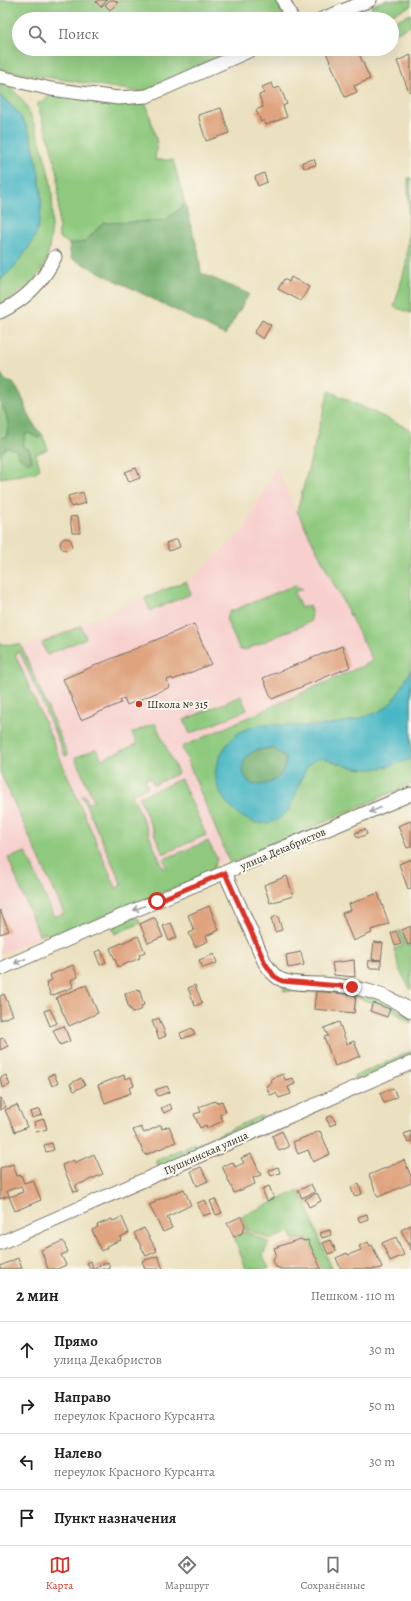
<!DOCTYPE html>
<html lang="ru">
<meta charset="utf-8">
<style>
:root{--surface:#fff;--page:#f6f6f6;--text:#202124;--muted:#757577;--line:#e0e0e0;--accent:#d93025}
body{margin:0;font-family:Alegreya,serif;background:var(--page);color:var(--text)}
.stop{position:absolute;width:12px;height:12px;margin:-9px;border:3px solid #d93025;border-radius:50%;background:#fff}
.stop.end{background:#d93025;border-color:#fff;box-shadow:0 1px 4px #0008}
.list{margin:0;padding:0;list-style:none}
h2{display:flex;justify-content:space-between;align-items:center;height:52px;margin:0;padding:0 16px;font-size:17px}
h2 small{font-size:13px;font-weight:400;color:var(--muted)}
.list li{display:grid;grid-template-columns:26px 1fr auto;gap:12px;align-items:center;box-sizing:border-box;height:56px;padding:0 16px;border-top:1px solid var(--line)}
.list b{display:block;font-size:15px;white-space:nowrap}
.list p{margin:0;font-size:13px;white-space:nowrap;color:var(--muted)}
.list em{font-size:13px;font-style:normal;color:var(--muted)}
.icon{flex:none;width:22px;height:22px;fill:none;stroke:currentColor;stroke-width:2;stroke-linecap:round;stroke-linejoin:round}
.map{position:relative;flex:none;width:411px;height:1269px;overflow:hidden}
.search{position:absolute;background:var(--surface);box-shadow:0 4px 16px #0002;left:12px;right:12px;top:12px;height:44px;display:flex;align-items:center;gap:10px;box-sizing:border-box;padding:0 14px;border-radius:22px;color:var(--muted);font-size:15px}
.sheet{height:276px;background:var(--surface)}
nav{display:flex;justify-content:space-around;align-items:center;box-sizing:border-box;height:56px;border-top:1px solid var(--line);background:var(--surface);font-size:11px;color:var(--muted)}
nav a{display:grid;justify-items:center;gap:2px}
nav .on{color:var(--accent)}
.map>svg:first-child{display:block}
</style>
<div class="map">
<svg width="411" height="1269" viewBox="0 0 411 1269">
<rect width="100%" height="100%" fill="#fbf7ec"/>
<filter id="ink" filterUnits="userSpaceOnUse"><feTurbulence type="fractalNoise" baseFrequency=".025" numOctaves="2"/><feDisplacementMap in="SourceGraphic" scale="8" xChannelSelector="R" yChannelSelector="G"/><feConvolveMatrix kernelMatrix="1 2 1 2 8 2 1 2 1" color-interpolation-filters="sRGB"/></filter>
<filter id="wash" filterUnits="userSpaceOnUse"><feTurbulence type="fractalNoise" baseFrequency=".012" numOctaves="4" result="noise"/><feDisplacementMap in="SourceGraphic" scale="16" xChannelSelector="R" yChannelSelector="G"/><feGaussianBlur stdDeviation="0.9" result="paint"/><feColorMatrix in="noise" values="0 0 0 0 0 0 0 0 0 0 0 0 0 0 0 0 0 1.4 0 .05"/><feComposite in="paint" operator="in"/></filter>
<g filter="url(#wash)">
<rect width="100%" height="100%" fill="#ebe1c0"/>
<path fill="#f7d0ce" d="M276 466 297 511 373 661 182 747 228 859 0 954V647L30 645 194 577 243 531Z"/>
<g fill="#8ec97e" stroke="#5c7a54">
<path d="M0 0H277L285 19H19V49H241L143 92 0 70Z"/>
<path d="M385 0H411V6L380 19H376L371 6Z"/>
<path d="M411 14V26L392 34V22Z"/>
<path d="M0 81C8 86 18 93 23 101 34 115 51 175 52 193 53 211 52 247 45 263 36 283 18 294 0 306V280C11 272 31 248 35 234 45 205 41 185 35 155 33 146 31 135 26 126 20 114 11 104 0 96Z"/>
<path d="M52 95 141 102 147 106 157 142 155 160H173L185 204 166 220 136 222 103 223 85 242 69 244 59 237 58 175 50 143 37 104Z"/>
<path d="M408 178H411V313L394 307 406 265 409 231Z"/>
<path d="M329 391 411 430V784L230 864 182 747 373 661 297 511Z"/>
<path d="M0 404C6 411 12 429 5 437L0 438Z"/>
<path d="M28 433 38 438 42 434 48 449 36 454 40 469 34 473 0 478V454L5 450 6 447 16 450 18 453 32 461 31 453 23 446 25 435Z"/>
<path d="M186 581 191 594 150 611 145 598Z"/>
<path d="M295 585 302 589 294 592 301 608 309 605 312 615 310 622 245 650H240L226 619 229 612Z"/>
<path d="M81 626 86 638 47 655 42 643Z"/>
<path d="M0 644 21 645 68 755 65 756 20 652 15 654 116 888 122 885 82 796 85 795 88 804 94 801 75 758 96 749 102 759 137 744 132 733 155 723 178 773 154 785 150 777 145 779 148 787 132 794 163 868 167 867 164 859 208 841 217 859 214 867 207 874 58 936H52L46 933 39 935 8 858 26 852 54 917 64 913 0 772Z"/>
<path d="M241 696 247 710 190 734 184 720Z"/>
<path d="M181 779 206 835 163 854 139 797Z"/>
<path d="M135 916 138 918 141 923 115 934 112 926Z"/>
<path d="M398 931H401L407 946 411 945V990L400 971 394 949 403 945Z"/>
<path d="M283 984 378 997 411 1016V1023L390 1009 355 997V995L316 991V992L284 991Z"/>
<path d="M411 1051V1059L359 1082 353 1077Z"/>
<path d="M260 1116 269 1120 188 1156 184 1148 194 1143 195 1145Z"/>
<path d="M181 1149 185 1157 160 1168 158 1166 156 1161Z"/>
<path d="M298 1191 302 1199H305L308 1206 307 1207 331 1269H321L308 1239 305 1240 300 1238 294 1240 290 1232 271 1239 245 1229 246 1226 242 1216Z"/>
<path d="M244 1231 269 1242 263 1255 269 1269H246L234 1237 243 1234Z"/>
</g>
<g fill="#72ad6d" stroke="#4e6c4c">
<path d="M185 204 198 250 201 273 249 294 225 335 71 258 69 244 85 242 103 223 136 222 166 220Z"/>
<path d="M0 373 6 381 13 383 20 393 25 404V408L36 428 42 434 39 438 28 433 25 435 23 446 25 449H29L32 461 28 463 19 457 16 450 6 447 0 454V438L5 437 7 435 8 424 5 410 0 404Z"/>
<path d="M273 748 283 755 286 759C285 778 270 786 253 786 239 776 239 756 257 750 262 749 268 749 273 748Z"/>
</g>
<g fill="#4ab7c5" stroke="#3a7178" fill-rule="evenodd">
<path d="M0 96C11 104 20 114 26 126 31 135 33 146 35 155 41 182 45 208 36 234 30 249 12 271 0 280Z"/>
<path d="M411 669V759C401 762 391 766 381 768 360 772 341 764 322 758 293 761 304 817 268 823 256 825 246 820 237 813 225 804 213 785 216 769 218 758 222 751 229 742 252 715 280 728 311 726 330 726 365 719 382 710 396 702 404 682 411 669ZM273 748 283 755 286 759C285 778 270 786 253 785 239 776 239 756 257 750 262 749 268 748 273 748Z"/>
</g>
<g id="blocks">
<g fill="#dfa37e">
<path d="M98 0H107L101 7 96 2Z"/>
<path d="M110 0H115L118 3 110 10 105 5Z"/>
<path d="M328 49H357L370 79 354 86 357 92 345 97 325 50Z"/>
<path d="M411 55V91L409 92 397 61Z"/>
<path d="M272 83 274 89 280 87 287 104 283 106 287 117 266 125 264 120 261 122 256 110 263 107 259 95 264 93 262 87Z"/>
<path d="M221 108 229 133 206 141 198 115Z"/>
<path d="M314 159 316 165 304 168 302 162Z"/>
<path d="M264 173 267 182 258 186 255 177Z"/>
<path d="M291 277 309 287 301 301 278 289 284 279 289 282Z"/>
<path d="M262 320 271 325 263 339 254 333Z"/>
<path d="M136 468 140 478 129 482 125 472Z"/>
<path d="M83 492 86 503 71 507 68 496Z"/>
<path d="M78 516 80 533H72L70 517Z"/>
<circle cx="66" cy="544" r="6"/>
<path d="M177 539 180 547 169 551 166 543Z"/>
<path d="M194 624 211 664 173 680 172 678 167 680 170 687 127 705 124 698 120 700 121 703 81 720 63 679Z"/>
<path d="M342 646 350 667 272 699 263 678Z"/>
<path d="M411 821V847L407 848 398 826Z"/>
<path d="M365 829 367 834 358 838 355 833Z"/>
<path d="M411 859V888L408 889 399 864Z"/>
<path d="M287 876 293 896 270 903 264 885Z"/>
<path d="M378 893 389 924 371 930 372 933 353 941 342 913 351 910 349 904Z"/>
<path d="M209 906 219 930 206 936 208 941 195 947 189 933 194 931 188 915Z"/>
<path d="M0 910 9 931 0 934Z"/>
<path d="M278 916 282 930 275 932 271 918Z"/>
<path d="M153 918H155L163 937 148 943 140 924Z"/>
<path d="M171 923 177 937 169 941 163 926Z"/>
<path d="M411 926V944L408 945 402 930Z"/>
<path d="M396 931 401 944 395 946 391 933Z"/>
<path d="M138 936 145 952 139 955 140 958 118 967 110 948Z"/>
<path d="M374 942 383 943 381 960 372 959Z"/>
<path d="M101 950 106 962 100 965 95 952Z"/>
<path d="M301 952 304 965 288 968 286 955Z"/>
<path d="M214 954 217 963 203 968 199 960Z"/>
<path d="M354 960 355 977 334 975 332 963Z"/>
<path d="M381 960V968H369L368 961Z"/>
<path d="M73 965 78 977 71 980 73 987 51 996 46 983 52 980 50 975Z"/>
<path d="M86 985 98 1013 69 1026 56 998Z"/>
<path d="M195 985 202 1003 195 1006 188 988Z"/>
<path d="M139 989 144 1005 141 1006 142 1009 132 1013 131 1009H129L125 994Z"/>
<path d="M316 991 356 995 354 1013 314 1009Z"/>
<path d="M4 994 13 1015 0 1020V996Z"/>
<path d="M373 1003 390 1009 387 1017 370 1011Z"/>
<path d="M50 1009 57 1023 50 1026 44 1011Z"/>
<path d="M159 1018 166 1036 159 1039 152 1021Z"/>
<path d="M339 1022 347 1044 354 1041 360 1056 335 1066 324 1037 328 1036 324 1028Z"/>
<path d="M64 1026 70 1041 60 1045 53 1030Z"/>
<path d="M192 1028 195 1034 182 1039 180 1033Z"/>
<path d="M4 1038 8 1046 0 1050V1039Z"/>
<path d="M54 1074 58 1083 52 1086 48 1076Z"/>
<path d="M283 1074 285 1080 293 1078 295 1084 288 1087 291 1094 279 1098 276 1093 270 1095 266 1086 272 1083 271 1079Z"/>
<path d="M6 1075 10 1085 2 1088 0 1078Z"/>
<path d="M124 1075 125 1079 131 1077 134 1086 129 1088 131 1093 105 1103 98 1085Z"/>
<path d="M81 1078 85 1085 74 1091 70 1084Z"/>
<path d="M167 1086 170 1092 158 1096 155 1090Z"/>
<path d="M393 1088 397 1097 384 1103 380 1093Z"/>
<path d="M0 1098H1L6 1107 0 1110Z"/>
<path d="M215 1101 216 1103 222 1101 226 1112 220 1115 223 1121 207 1128 206 1125 200 1128 194 1114 201 1112 199 1107Z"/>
<path d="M170 1104 172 1109 164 1113 161 1108Z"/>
<path d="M17 1105 27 1127 15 1132 5 1110Z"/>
<path d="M40 1109 42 1115 32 1118 30 1112Z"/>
<path d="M332 1115 336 1123 330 1126 326 1118Z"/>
<path d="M44 1119 47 1129 36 1132 34 1122Z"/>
<path d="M161 1125 162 1129 169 1126 176 1142 145 1155 133 1130 141 1127 144 1133Z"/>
<path d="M282 1131 289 1147 279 1151 272 1136Z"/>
<path d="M320 1131 330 1154 313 1162 308 1150 298 1154 293 1142Z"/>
<path d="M411 1131V1142L408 1143 404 1134Z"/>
<path d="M52 1143 54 1150 46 1152 44 1145Z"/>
<path d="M94 1154 103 1174 80 1184H77L76 1187 78 1191 74 1192 62 1165 74 1160V1163Z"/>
<path d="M251 1154 261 1175 253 1178 255 1184 234 1193 222 1166 233 1162 235 1167 244 1163 241 1158Z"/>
<path d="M404 1160 411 1176V1183L378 1197 369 1175Z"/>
<path d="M13 1164 17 1176 21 1175 24 1183 33 1180 41 1200 15 1211 9 1197 23 1192 21 1186 7 1191 9 1196 0 1199V1168Z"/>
<path d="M201 1167 208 1181 197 1186 191 1171Z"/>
<path d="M278 1167 280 1173 271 1176 269 1170Z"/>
<path d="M311 1184 315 1192 302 1198 298 1191Z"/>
<path d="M359 1184 362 1194 354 1196 351 1187Z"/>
<path d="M269 1186 274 1198 267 1201 262 1189Z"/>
<path d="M184 1189 191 1205 167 1217 172 1228 163 1232 149 1205 156 1202 155 1201Z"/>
<path d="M317 1193 321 1201 309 1207 305 1199Z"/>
<path d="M215 1199 222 1213 216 1215 210 1201Z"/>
<path d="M205 1200 211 1213 203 1216 197 1203Z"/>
<path d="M367 1214 368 1219 360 1222 358 1217Z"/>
<path d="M242 1216 245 1226 242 1233 234 1237 227 1223Z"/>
<path d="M122 1217 129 1233 120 1237 121 1240 106 1246 107 1248 101 1251 92 1230 98 1227 97 1225 112 1219 113 1221Z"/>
<path d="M411 1225V1250L401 1230Z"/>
<path d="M144 1228 157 1251 146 1256 134 1233Z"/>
<path d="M330 1230 331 1235 322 1238 320 1233Z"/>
<path d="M396 1237 404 1255 390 1261 382 1243Z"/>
<path d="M300 1239 305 1241 308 1240 321 1269H281L276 1267 273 1261 276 1254 274 1248Z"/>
<path d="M331 1240 336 1251 328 1254 323 1243Z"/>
<path d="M63 1241 68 1252 61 1255 66 1265 57 1269H48L41 1250Z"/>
<path d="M368 1242 370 1246 372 1245 382 1267 378 1269H341L336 1258 347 1253 348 1255 361 1250 359 1246Z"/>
<path d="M158 1256 163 1269H145L142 1261Z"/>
<path d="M18 1258 22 1269H0V1266Z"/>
<path d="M91 1261 93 1268 108 1262 110 1269H90L87 1263Z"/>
</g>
</g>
</g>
<g filter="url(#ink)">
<use href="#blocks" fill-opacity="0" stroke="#6e6b5f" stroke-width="1"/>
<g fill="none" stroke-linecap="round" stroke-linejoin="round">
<g stroke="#6e6b5f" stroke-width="15">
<g id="minor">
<path d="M283 0 292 19"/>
<path d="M322 19 370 0"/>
<path d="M0 77 51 89 118 98 147 96 253 49"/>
<path d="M0 312C25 300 43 282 55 257"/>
<path d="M225 873 265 963C270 970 274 977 282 980 294 985 309 983 322 984 354 986 384 992 411 1011"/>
<path d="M0 969 126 914 411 794"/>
<path d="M0 1243 411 1063"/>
</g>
</g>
<use href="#minor" stroke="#fff" stroke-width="13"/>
</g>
<defs><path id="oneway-shaft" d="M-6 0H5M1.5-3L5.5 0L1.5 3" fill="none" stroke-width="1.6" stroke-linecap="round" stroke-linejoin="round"/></defs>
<g stroke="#a0a0a0">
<use href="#oneway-shaft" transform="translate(375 810) rotate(157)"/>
<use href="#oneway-shaft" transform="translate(139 908) rotate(157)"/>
<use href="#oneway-shaft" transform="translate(20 961) rotate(157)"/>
</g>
</g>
<g fill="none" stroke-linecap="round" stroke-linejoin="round" filter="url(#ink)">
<path stroke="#d93025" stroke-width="5" d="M157 901 225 873 265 963 274 976 282 981 352 987"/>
</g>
<circle fill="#c8321e" stroke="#fbf7ec" stroke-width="1.5" cx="139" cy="704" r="4"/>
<g text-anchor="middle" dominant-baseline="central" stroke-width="4" stroke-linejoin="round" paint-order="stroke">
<g font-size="11" fill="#2b2b2b" stroke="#fbf7ec" text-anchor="start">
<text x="147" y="704">Школа № 315</text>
</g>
<g font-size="11" fill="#2b2b2b" stroke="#fbf7ec">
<text transform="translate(283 849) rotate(-23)">улица Декабристов</text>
<text transform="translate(206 1153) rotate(-24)">Пушкинская улица</text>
</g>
</g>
</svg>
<div class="stop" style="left:157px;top:901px"></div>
<div class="stop end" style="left:352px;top:987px"></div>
<div class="search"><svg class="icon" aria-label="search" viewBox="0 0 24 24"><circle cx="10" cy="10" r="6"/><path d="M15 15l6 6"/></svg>Поиск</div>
</div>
<section class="sheet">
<h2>2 мин<small>Пешком · 110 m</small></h2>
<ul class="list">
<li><svg class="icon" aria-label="ahead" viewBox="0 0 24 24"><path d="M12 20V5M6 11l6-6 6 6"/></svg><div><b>Прямо</b><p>улица Декабристов</p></div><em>30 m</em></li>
<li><svg class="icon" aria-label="right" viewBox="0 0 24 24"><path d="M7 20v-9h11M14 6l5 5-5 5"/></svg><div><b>Направо</b><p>переулок Красного Курсанта</p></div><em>50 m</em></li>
<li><svg class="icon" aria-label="left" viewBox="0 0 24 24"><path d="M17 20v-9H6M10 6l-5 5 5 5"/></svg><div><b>Налево</b><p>переулок Красного Курсанта</p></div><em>30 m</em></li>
<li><svg class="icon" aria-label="arrive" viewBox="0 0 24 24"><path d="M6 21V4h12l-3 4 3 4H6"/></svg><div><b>Пункт назначения</b></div></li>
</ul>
</section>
<nav>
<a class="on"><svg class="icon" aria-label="map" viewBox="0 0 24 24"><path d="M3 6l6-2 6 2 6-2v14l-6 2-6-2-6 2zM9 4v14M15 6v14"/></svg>Карта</a>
<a><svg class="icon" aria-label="directions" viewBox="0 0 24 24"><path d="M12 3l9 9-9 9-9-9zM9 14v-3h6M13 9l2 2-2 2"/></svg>Маршрут</a>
<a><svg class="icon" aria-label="saved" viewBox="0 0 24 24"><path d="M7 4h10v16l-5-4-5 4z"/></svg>Сохранённые</a>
</nav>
